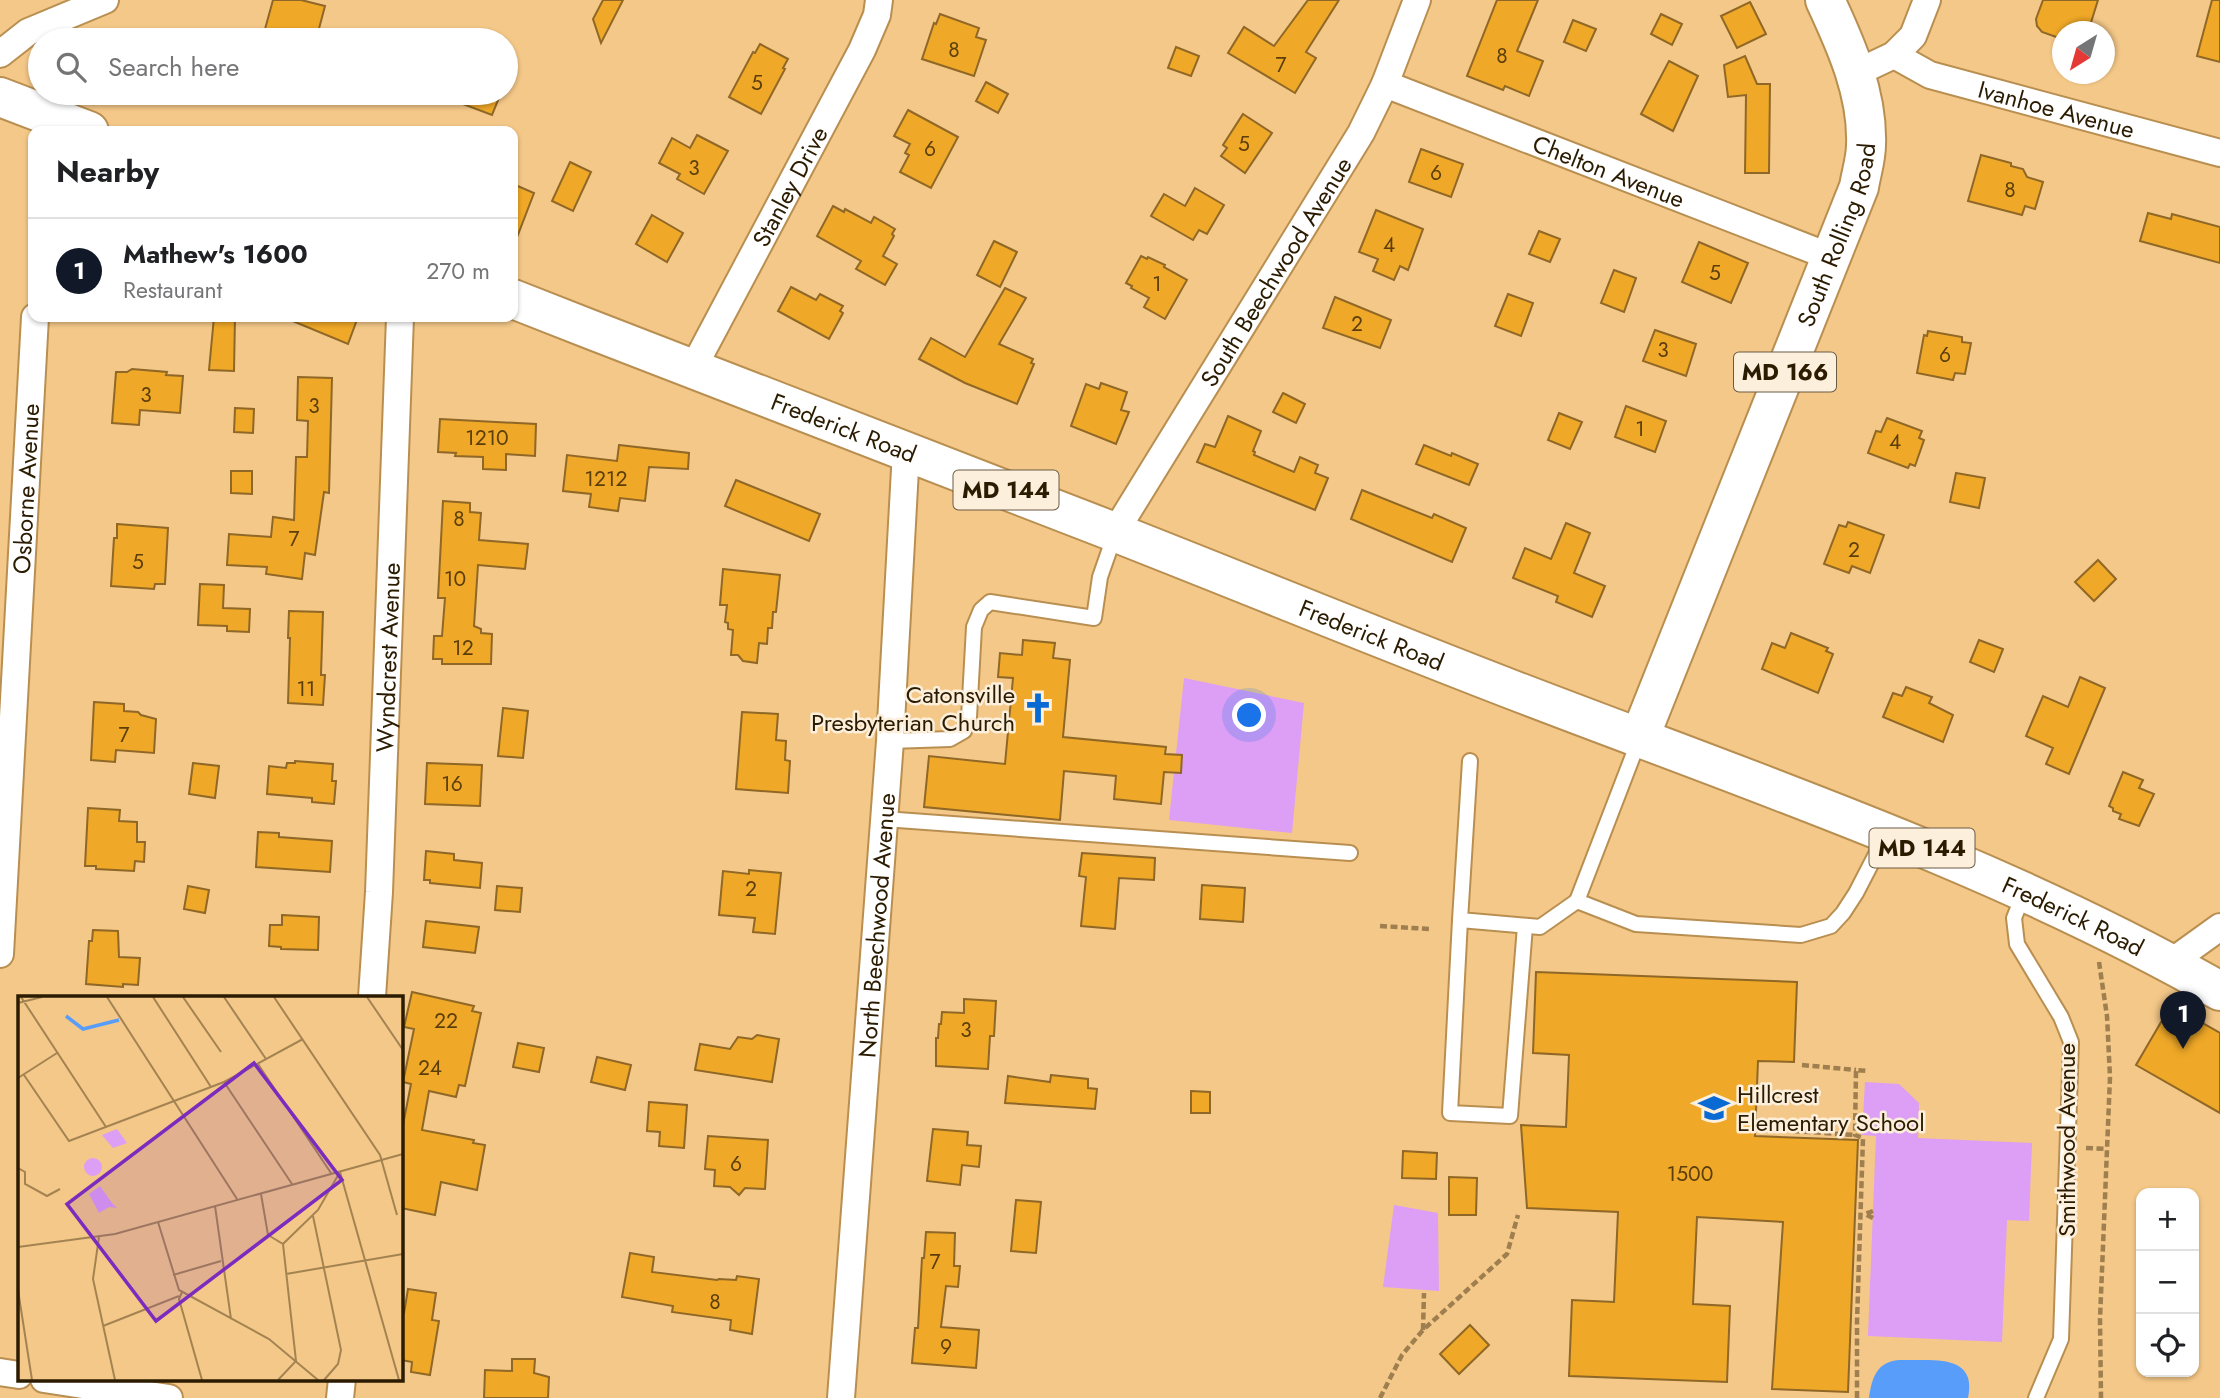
<!DOCTYPE html>
<meta charset="utf-8">
<style>
:root{--surface:#fff;--page:#f2f2f2;--text:#202124;--muted:#757577;--line:#e0e0e0;--accent:#111827}
body{margin:0;font-family:Jost,sans-serif;background:var(--page);color:var(--text)}
.controls{position:absolute;right:21px;bottom:21px;display:grid;overflow:hidden;border-radius:14px;box-shadow:0 2px 5px #0004}
.controls button{width:63px;height:63px;display:grid;place-items:center;padding:0;border:0;border-bottom:2px solid var(--line);background:var(--surface);color:var(--text);font:35px sans-serif}
.compass{position:absolute;left:2052px;top:21px;width:63px;height:63px;border-radius:50%;background:var(--surface);box-shadow:0 2px 5px #0004;rotate:217deg}
.you{position:absolute;left:1250px;top:716px;width:24px;height:24px;margin:-18px;border:5px solid #fff;border-radius:50%;background:#1a73e8;box-shadow:0 0 0 10px #1a73e833}
.badge{display:grid;place-items:center;width:46px;height:46px;border-radius:50%;background:var(--accent);color:#fff;font-size:23px;font-weight:700}
.pin{position:absolute;translate:-50% -58px;filter:drop-shadow(0 2px 4px #0008)}
.pin::after{content:'';position:absolute;top:37px;width:24px;height:21px;background:inherit;clip-path:polygon(0 0,100% 0,50% 100%)}
.list{margin:0;padding:0;list-style:none}
h2{display:flex;justify-content:space-between;align-items:center;height:91px;margin:0;padding:0 28px;font-size:30px}
h2 small{font-size:23px;font-weight:400;color:var(--muted)}
.list li{display:grid;grid-template-columns:46px 1fr auto;gap:21px;align-items:center;box-sizing:border-box;height:105px;padding:0 28px;border-top:2px solid var(--line)}
.list b{display:block;font-size:26px;white-space:nowrap}
.list p{margin:0;font-size:23px;white-space:nowrap;color:var(--muted)}
.list em{font-size:23px;font-style:normal;color:var(--muted)}
.icon{flex:none;width:38px;height:38px;fill:none;stroke:currentColor;stroke-width:2;stroke-linecap:round;stroke-linejoin:round}
.map{position:relative;flex:none;width:2220px;height:1398px;overflow:hidden}
.search{position:absolute;background:var(--surface);box-shadow:0 2px 5px #0004;left:28px;top:28px;width:490px;height:77px;display:flex;align-items:center;gap:18px;box-sizing:border-box;padding:0 24px;border-radius:38px;color:var(--muted);font-size:26px}
.panel{position:absolute;background:var(--surface);box-shadow:0 2px 5px #0004;left:28px;top:126px;width:490px;height:196px;border-radius:14px}
.map>svg:first-child{display:block}
</style>
<div class="map">
<svg width="2220" height="1398" viewBox="0 0 2220 1398">
<rect width="100%" height="100%" fill="#f4c888"/>
<g fill="#dd9ef5">
<path d="M1184 678 1304 703 1292 833 1169 820Z"/>
<path d="M1865 1082 1899 1084 1919 1103 1918 1138 2032 1143 2029 1221 2007 1220 2002 1342 1868 1336 1876 1136 1862 1135Z"/>
<path d="M1394 1205 1438 1213 1439 1291 1383 1287Z"/>
</g>
<path fill="#579df9" d="M1899 1360C1930 1361 1978 1352 1968 1398H1869C1872 1377 1877 1362 1899 1360Z"/>
<g fill="#efa827" stroke="#8f6726" stroke-width="2">
<path d="M273 0H301L325 6 316 40H262Z"/>
<path d="M603 0H623L601 43 593 19Z"/>
<path d="M1308 0H1339L1306 52 1316 58 1295 93 1228 53 1244 27 1274 46Z"/>
<path d="M1497 0H1538L1517 51 1543 61 1529 96 1505 86 1503 90 1467 76Z"/>
<path d="M2043 0H2098L2088 32H2062V39L2042 32 2037 26 2036 19Z"/>
<path d="M2212 0H2220V62L2197 56Z"/>
<path d="M1750 2 1766 34 1737 48 1721 16Z"/>
<path d="M940 14 979 28 976 37 986 40 974 76 922 59 934 23 936 24Z"/>
<path d="M1661 14 1682 24 1672 45 1651 34Z"/>
<path d="M1573 20 1596 29 1586 51 1564 42Z"/>
<path d="M760 44 788 59 783 68 785 69 761 114 729 97 753 52 755 53Z"/>
<path d="M1176 47 1199 56 1191 76 1168 68Z"/>
<path d="M1745 56 1757 84H1770L1769 173H1745L1746 95 1728 97 1724 65Z"/>
<path d="M1669 61 1698 76 1673 131 1641 114Z"/>
<path d="M986 82 1008 94 998 113 976 101Z"/>
<path d="M439 93H501L492 115 439 95Z"/>
<path d="M908 110 958 137 931 188 900 172 909 155 905 153 910 144 894 136Z"/>
<path d="M1243 114 1272 133 1245 173 1221 156 1227 148 1223 145Z"/>
<path d="M697 135 728 151 704 194 677 179 680 174 659 163 672 138 690 148Z"/>
<path d="M1421 149 1463 164 1451 197 1409 182Z"/>
<path d="M1981 155 2011 163V166L2023 169 2027 177 2043 182 2035 209 2025 206 2022 215 1968 201Z"/>
<path d="M570 162 591 172 573 211 552 201Z"/>
<path d="M513 184 534 193 514 245H513Z"/>
<path d="M1195 188 1224 205 1207 234 1199 230 1193 240 1151 216 1164 194 1185 206Z"/>
<path d="M833 206 844 212 845 209 871 223 874 217 895 229 892 234 894 236 883 256 897 264 885 285 856 269 861 261 817 236Z"/>
<path d="M1376 210 1423 229 1408 270 1400 266 1394 280 1373 271 1378 259 1359 252Z"/>
<path d="M2148 213 2171 219 2172 214 2220 227V263L2140 241Z"/>
<path d="M652 215 683 233 667 262 636 244Z"/>
<path d="M1539 231 1560 239 1550 262 1529 254Z"/>
<path d="M994 241 1017 252 1000 287 977 275Z"/>
<path d="M1699 242 1748 263 1731 303 1682 282Z"/>
<path d="M1141 256 1147 259 1148 257 1165 265 1164 267 1187 280 1165 319 1144 307 1149 298 1131 288 1132 286 1126 283Z"/>
<path d="M1614 270 1636 278 1624 312 1601 303Z"/>
<path d="M791 287 816 300 820 294 843 306 840 311 843 313 829 339 778 311Z"/>
<path d="M1005 288 1026 298 999 344 1033 359 1031 363 1034 364 1017 404 965 383 919 359 931 338 965 357Z"/>
<path d="M1508 294 1533 303 1521 336 1495 326Z"/>
<path d="M1335 297 1391 320 1380 348 1323 328Z"/>
<path d="M214 317H235L234 371 209 370Z"/>
<path d="M283 317H358L348 344Z"/>
<path d="M1655 330 1696 344 1686 376 1643 361Z"/>
<path d="M1928 331 1962 337V342L1971 343 1965 374 1955 373 1953 380 1917 373 1924 335 1927 336Z"/>
<path d="M132 369 167 372 166 375 183 376 180 413 140 410 139 425 112 423 116 372H127Z"/>
<path d="M298 377 332 378 329 493 324 492 315 555 305 553 302 579 266 574 267 567 227 565 229 534 271 537 273 517 294 520 296 457H307L308 421 297 420Z"/>
<path d="M1101 383 1127 392 1121 410 1129 412 1116 444 1071 426 1086 384 1099 389Z"/>
<path d="M1283 393 1305 404 1296 423 1273 412Z"/>
<path d="M1626 406 1666 421 1655 452 1615 437Z"/>
<path d="M235 408 254 409 253 433 234 432Z"/>
<path d="M1559 413 1582 422 1570 449 1548 440Z"/>
<path d="M1228 416 1261 431 1253 451 1255 452 1254 455 1294 472 1300 457 1318 465 1315 473 1328 478 1315 510 1197 462 1205 444 1215 447Z"/>
<path d="M1887 418 1922 431 1919 438 1924 440 1915 466 1910 464 1908 468 1868 453 1876 431 1881 432Z"/>
<path d="M440 419 536 424 535 456 506 454V470L483 469V457L455 456 456 453 438 452Z"/>
<path d="M619 445 689 453 688 469 649 467 645 501 620 498 618 511 589 507 591 494 563 491 567 455 617 461Z"/>
<path d="M1424 445 1451 456 1452 453 1478 464 1469 485 1416 464Z"/>
<path d="M231 471H252V494L231 493Z"/>
<path d="M1956 473 1985 478 1979 508 1950 502Z"/>
<path d="M736 480 820 514 809 541 725 506Z"/>
<path d="M1362 490 1432 518 1434 514 1466 528 1452 562 1351 519Z"/>
<path d="M443 501 470 503V512L481 513 479 540 528 544 525 569 478 565 474 626 481 629V633L492 634 491 664H442V659H433L434 636H442L445 598H438Z"/>
<path d="M1848 522 1884 535 1870 573 1852 566 1849 573 1824 564 1839 525 1846 527Z"/>
<path d="M1566 523 1590 533 1574 573 1605 586 1592 617 1556 602 1558 596 1513 578 1525 548 1551 559Z"/>
<path d="M117 524 168 528 165 584H155L154 589 111 586 114 538H117Z"/>
<path d="M2098 560 2116 579 2094 601 2075 582Z"/>
<path d="M723 569 780 575 776 612H773L772 628H768L767 644 759 643 757 663 743 661 738 655H731L733 630 728 629V623L725 622 727 605H720Z"/>
<path d="M200 584 224 585 223 608 250 609 249 632 227 631V626L198 625Z"/>
<path d="M289 611 323 612 321 675H325L323 705 288 703 290 638H288Z"/>
<path d="M1791 633 1828 648 1826 651 1833 654 1818 693 1762 669 1772 643 1785 648Z"/>
<path d="M1023 640 1055 643 1053 658 1070 660 1063 737 1166 747 1165 754 1182 755 1181 773 1164 772 1161 804 1114 799 1116 776 1064 771 1060 820 924 807 929 756 1005 764 1013 678 998 677 1000 653 1022 655Z"/>
<path d="M1979 640 2003 649 1994 672 1970 662Z"/>
<path d="M2080 677 2105 688 2069 774 2046 764 2053 748 2026 736 2043 696 2068 707Z"/>
<path d="M1906 687 1932 697 1929 703 1953 715 1943 742 1883 717 1893 693 1902 696Z"/>
<path d="M94 702 124 704V711L138 712 141 715 156 719 154 753 116 750 115 762 91 760Z"/>
<path d="M503 708 528 711 523 758 498 756Z"/>
<path d="M742 712 778 714 776 740 786 741 785 760 790 761 788 793 736 789Z"/>
<path d="M295 761 333 764 332 781H336L334 804 312 802V798L267 794 269 766 286 768 287 763H295Z"/>
<path d="M193 763 219 766 215 798 189 794Z"/>
<path d="M427 763 482 765 480 806 425 804Z"/>
<path d="M2123 772 2143 780 2139 788 2154 794 2139 826 2119 819 2121 814 2113 811V808L2109 806Z"/>
<path d="M88 808 120 810 119 821 137 822V842H145L144 862 135 861 134 871 96 869V866H85Z"/>
<path d="M258 832 279 833V837L332 841 330 872 256 867Z"/>
<path d="M426 851 454 854V860L482 863 480 888 430 883V880H424Z"/>
<path d="M1082 853 1155 858 1154 880 1119 878 1115 929 1081 926 1086 877 1079 876Z"/>
<path d="M749 870 781 873 775 934 753 932 755 918 719 915 723 871 749 874Z"/>
<path d="M1202 885 1245 888 1243 922 1200 919Z"/>
<path d="M188 886 209 890 205 913 184 909Z"/>
<path d="M497 886 522 888 520 912 495 910Z"/>
<path d="M282 915 319 917 318 950 281 949V947L269 946 270 925H282Z"/>
<path d="M426 921 479 927 475 953 423 947Z"/>
<path d="M93 930 118 931 119 957 140 958 138 985 123 984V987L86 984 89 941H92Z"/>
<path d="M1536 972 1797 982 1794 1062 1758 1061 1755 1136 1858 1140 1848 1392 1772 1389 1783 1222 1697 1217 1693 1304 1730 1306 1727 1382 1569 1376 1572 1300 1614 1302 1618 1212 1527 1208 1521 1125 1566 1127 1569 1055 1533 1053Z"/>
<path d="M412 992 474 1006 472 1011 481 1013 465 1086 459 1085 456 1097 429 1091 422 1130 474 1140 473 1143 485 1145 477 1190 441 1182 435 1215 401 1208V1135L411 1084 403 1082 414 1029 404 1027Z"/>
<path d="M964 999 996 1001 994 1036H990L988 1069 936 1066V1038H938L939 1024H941L942 1012 964 1013Z"/>
<path d="M2171 1005 2220 1033V1113L2136 1065Z"/>
<path d="M757 1035 779 1039 772 1082 695 1070 700 1044 730 1049 738 1037 752 1039Z"/>
<path d="M518 1043 544 1048 539 1072 513 1067Z"/>
<path d="M597 1057 631 1065 625 1090 591 1082Z"/>
<path d="M1051 1075 1088 1079V1088L1097 1089 1095 1109 1005 1103 1008 1076 1050 1082Z"/>
<path d="M1191 1091 1210 1092V1113H1191Z"/>
<path d="M649 1102 687 1105 684 1148 659 1146 660 1132 647 1131Z"/>
<path d="M933 1129 968 1132 967 1145 981 1146 979 1167 962 1165 960 1185 927 1181Z"/>
<path d="M708 1136 768 1140 765 1189 745 1188 739 1195 730 1187 714 1186 715 1170 705 1169Z"/>
<path d="M1403 1151 1437 1153 1436 1179 1402 1178Z"/>
<path d="M1449 1177 1477 1178 1476 1215H1449Z"/>
<path d="M1016 1200 1041 1202 1036 1253 1011 1251Z"/>
<path d="M926 1232 955 1233 954 1266H960L958 1287 946 1286 941 1327 979 1330 976 1368 912 1363 915 1328H918L922 1258H924Z"/>
<path d="M630 1253 654 1257 652 1272 717 1280 719 1279 736 1280 737 1276 759 1279 752 1334 730 1330 731 1320 672 1312 673 1306 622 1297Z"/>
<path d="M408 1289 436 1293 432 1320 439 1321 430 1375 411 1372 412 1362 401 1360V1313H404Z"/>
<path d="M1470 1325 1489 1345 1459 1374 1440 1354Z"/>
<path d="M512 1359H535L534 1373 549 1377 548 1398H484L485 1370 512 1371Z"/>
</g>
<g fill="none" stroke-linecap="round" stroke-linejoin="round">
<g stroke="#b98f51" stroke-width="18">
<g id="service">
<path d="M1639 740 1577 901 1636 924 1801 935 1831 926 1843 913 1856 893 1886 835"/>
<path d="M890 741 950 739 964 731 969 717 974 627 981 610 990 602 1094 618 1100 577 1115 534"/>
<path d="M1470 761 1460 920 1540 927 1577 901"/>
<path d="M884 819 1350 853"/>
<path d="M2024 893 2014 918 2017 944 2061 1017 2071 1042 2061 1339 2036 1398"/>
<path d="M1460 920 1450 1113 1510 1116 1525 926"/>
</g>
</g>
<g stroke="#b98f51" stroke-width="30">
<g id="minor">
<path d="M0 54 28 32 105 0"/>
<path id="s1" d="M1894 55 1930 75 2220 153"/>
<path d="M1856 73 1894 55 1913 36 1927 0"/>
<path id="s2" d="M1385 84 1831 257"/>
<path id="s3" d="M692 370 862 50 877 15 879 0"/>
<path id="s4" d="M1115 532 1361 133 1385 84 1417 0"/>
<path id="s5" d="M0 954 35 317"/>
<path d="M2170 963 2220 927"/>
<path id="s6" d="M372 997 379 892 400 317"/>
<path d="M0 1372 19 1375"/>
<path d="M44 1379 169 1398"/>
<path d="M340 1398 342 1379"/>
<path id="s7" d="M841 1398 890 741 906 451"/>
</g>
</g>
<g stroke="#b98f51" stroke-width="42">
<g id="primary">
<path d="M0 97 89 131"/>
<path id="s8" d="M513 299C711 377 910 452 1109 530 1244 583 1378 638 1513 690 1752 782 1997 864 2220 991"/>
<path id="s9" d="M1639 739 1859 187C1861 174 1866 159 1866 145 1868 94 1846 45 1825 0"/>
</g>
</g>
<g stroke="#9f7f4f" stroke-width="4.5" stroke-dasharray="7 3.5" stroke-linecap="butt">
<path d="M1380 926 1430 929"/>
<path d="M2099 962 2107 1016 2110 1077 2100 1319 2101 1398"/>
<path d="M1802 1065 1856 1070"/>
<path d="M1793 1131 1855 1135"/>
<path d="M2086 1148 2107 1149"/>
<path d="M1873 1218 1865 1214 1873 1211"/>
<path d="M1423 1330 1424 1293"/>
<path d="M1380 1398 1402 1355 1423 1330 1507 1254 1518 1215"/>
<path d="M1857 1398V1322L1863 1138 1855 1135 1856 1070 1867 1071"/>
</g>
<use href="#service" stroke="#fff" stroke-width="14"/>
<use href="#minor" stroke="#fff" stroke-width="26"/>
<use href="#primary" stroke="#fff" stroke-width="38"/>
</g>
<defs>
<g id="church-bare" transform="scale(2.415)"><path d="M-1.2-6h2.4v3.5h3.3v2.4h-3.3V6h-2.4V-.1h-3.3v-2.4h3.3Z" fill="#0a6ad3" stroke="#fcefdc" stroke-width="2.5" paint-order="stroke"/></g>
<g id="school-bare" transform="scale(2.415)"><path d="M0-5L7-2L0 1L-7-2ZM-4 1L0 2.5L4 1V4Q0 6-4 4Z" fill="#0a6ad3" stroke="#fcefdc" stroke-width="2.5" paint-order="stroke"/></g>
</defs>
<g fill-rule="evenodd">
<use href="#church-bare" x="1038" y="708"/>
<use href="#school-bare" x="1714" y="1108"/>
</g>
<g text-anchor="middle" dominant-baseline="central" stroke-width="5" stroke-linejoin="round" paint-order="stroke">
<g font-size="21" fill="#5c3e0a">
<text x="954" y="50">8</text>
<text x="1502" y="56">8</text>
<text x="1281" y="65">7</text>
<text x="757" y="83">5</text>
<text x="1244" y="144">5</text>
<text x="930" y="149">6</text>
<text x="694" y="168">3</text>
<text x="1436" y="173">6</text>
<text x="2010" y="190">8</text>
<text x="1389" y="245">4</text>
<text x="1715" y="273">5</text>
<text x="1157" y="284">1</text>
<text x="1357" y="324">2</text>
<text x="1663" y="350">3</text>
<text x="1945" y="355">6</text>
<text x="146" y="395">3</text>
<text x="314" y="406">3</text>
<text x="1640" y="429">1</text>
<text x="487" y="438">1210</text>
<text x="1895" y="442">4</text>
<text x="606" y="479">1212</text>
<text x="459" y="519">8</text>
<text x="294" y="539">7</text>
<text x="1854" y="550">2</text>
<text x="138" y="562">5</text>
<text x="455" y="579">10</text>
<text x="463" y="648">12</text>
<text x="306" y="689">11</text>
<text x="124" y="735">7</text>
<text x="452" y="784">16</text>
<text x="751" y="889">2</text>
<text x="446" y="1021">22</text>
<text x="966" y="1030">3</text>
<text x="430" y="1068">24</text>
<text x="736" y="1164">6</text>
<text x="1690" y="1174">1500</text>
<text x="935" y="1262">7</text>
<text x="715" y="1302">8</text>
<text x="946" y="1347">9</text>
</g>
<g fill="#fcefdc" stroke="#6a5b43" stroke-width="2">
<rect x="1734" y="352.5" width="102" height="39" rx="5"/>
<rect x="953.5" y="470.5" width="105" height="39" rx="5"/>
<rect x="1869.5" y="828.5" width="105" height="39" rx="5"/>
</g>
<g font-size="23" font-weight="bold" fill="#2b1b01">
<text x="1785" y="372">MD 166</text>
<text x="1006" y="490">MD 144</text>
<text x="1922" y="848">MD 144</text>
</g>
<g font-size="24" fill="#2b1b01" stroke="#fcefdc">
<text stroke="none"><textPath href="#s1" startOffset="172">Ivanhoe Avenue</textPath></text>
<text stroke="none"><textPath href="#s2" startOffset="240">Chelton Avenue</textPath></text>
<text stroke="none"><textPath href="#s3" startOffset="208">Stanley Drive</textPath></text>
<text stroke="none"><textPath href="#s9" startOffset="542">South Rolling Road</textPath></text>
<text stroke="none"><textPath href="#s4" startOffset="306">South Beechwood Avenue</textPath></text>
<text stroke="none"><textPath href="#s8" startOffset="355">Frederick Road</textPath></text>
<text stroke="none"><textPath href="#s5" startOffset="466">Osborne Avenue</textPath></text>
<text stroke="none"><textPath href="#s8" startOffset="922">Frederick Road</textPath></text>
<text stroke="none"><textPath href="#s6" startOffset="340">Wyndcrest Avenue</textPath></text>
<text stroke="none"><textPath href="#s8" startOffset="1678">Frederick Road</textPath></text>
<text stroke="none"><textPath href="#s7" startOffset="474">North Beechwood Avenue</textPath></text>
<text transform="translate(2066 1140) rotate(-90)">Smithwood Avenue</text>
</g>
<g font-size="24" fill="#2b1b01" stroke="#fcefdc" text-anchor="end">
<text x="1015" y="694">Catonsville<tspan x="1015" dy="28">Presbyterian Church</tspan></text>
<text x="1737" y="1094" text-anchor="start">Hillcrest<tspan x="1737" dy="28">Elementary School</tspan></text>
</g>
</g>
<g transform="translate(18 996)">
<rect width="385" height="385" fill="#f4c888"/>
<path d="M99 133 109 147 95 152 84 139ZM66 171a9 9 0 1 1 18 0a9 9 0 1 1-18 0ZM82 190 94 207 99 212 91 211 81 217 71 198Z" fill="#dd9ef5"/>
<path fill="none" stroke="#579df9" stroke-width="3.5" d="M48 20 65 33 101 24"/>
<path fill="none" stroke="#a48352" stroke-width="2" d="M3 1 88 131M89 1 219 203M135 1 193 91M165 1 203 56M206 1 248 63M256 1 362 159 379 219M349 1 385 54M0 7 24 1M240 68 313 177M6 79 51 145 206 86 285 43M0 82 39 57M206 86 274 188M0 172 7 176V188L29 200 42 193M322 176 381 384M243 198 250 239 265 248M197 210 213 323M295 220 323 354 320 368 306 384M140 226 161 294 251 343 300 384M81 241 75 283 97 384M0 251 97 238 385 158M268 278 385 258M155 279 203 265M0 294 14 384M164 296 161 303 184 384M85 330 161 300M260 384 278 365 265 248 300 214 322 176"/>
<path fill="#7b2cbf" fill-opacity="0.15" stroke="#7b2cbf" stroke-width="3.5" d="M236 67 324 184 138 325 49 208Z"/>
<rect width="385" height="385" fill="none" stroke="#2b1b01" stroke-width="3.5"/>
</g>
</svg>
<div class="controls">
<button>+</button>
<button>−</button>
<button><svg class="icon" aria-label="locate" viewBox="0 0 24 24"><circle cx="12" cy="12" r="6"/><path d="M12 2v4M12 18v4M2 12h4M18 12h4"/></svg></button>
</div>
<svg class="compass" viewBox="-18 -18 36 36"><path d="M0-13l5 13h-10z" fill="#e53935"/><path d="M0 13l5-13h-10z" fill="#757577"/></svg>
<div class="you"></div>
<div class="pin badge" style="left:2183px;top:1049px">1</div>
<div class="search"><svg class="icon" aria-label="search" viewBox="0 0 24 24"><circle cx="10" cy="10" r="6"/><path d="M15 15l6 6"/></svg>Search here</div>
<section class="panel">
<h2>Nearby<small></small></h2>
<ul class="list">
<li><span class="badge">1</span><div><b>Mathew's 1600</b><p>Restaurant</p></div><em>270 m</em></li>
</ul>
</section>
</div>
